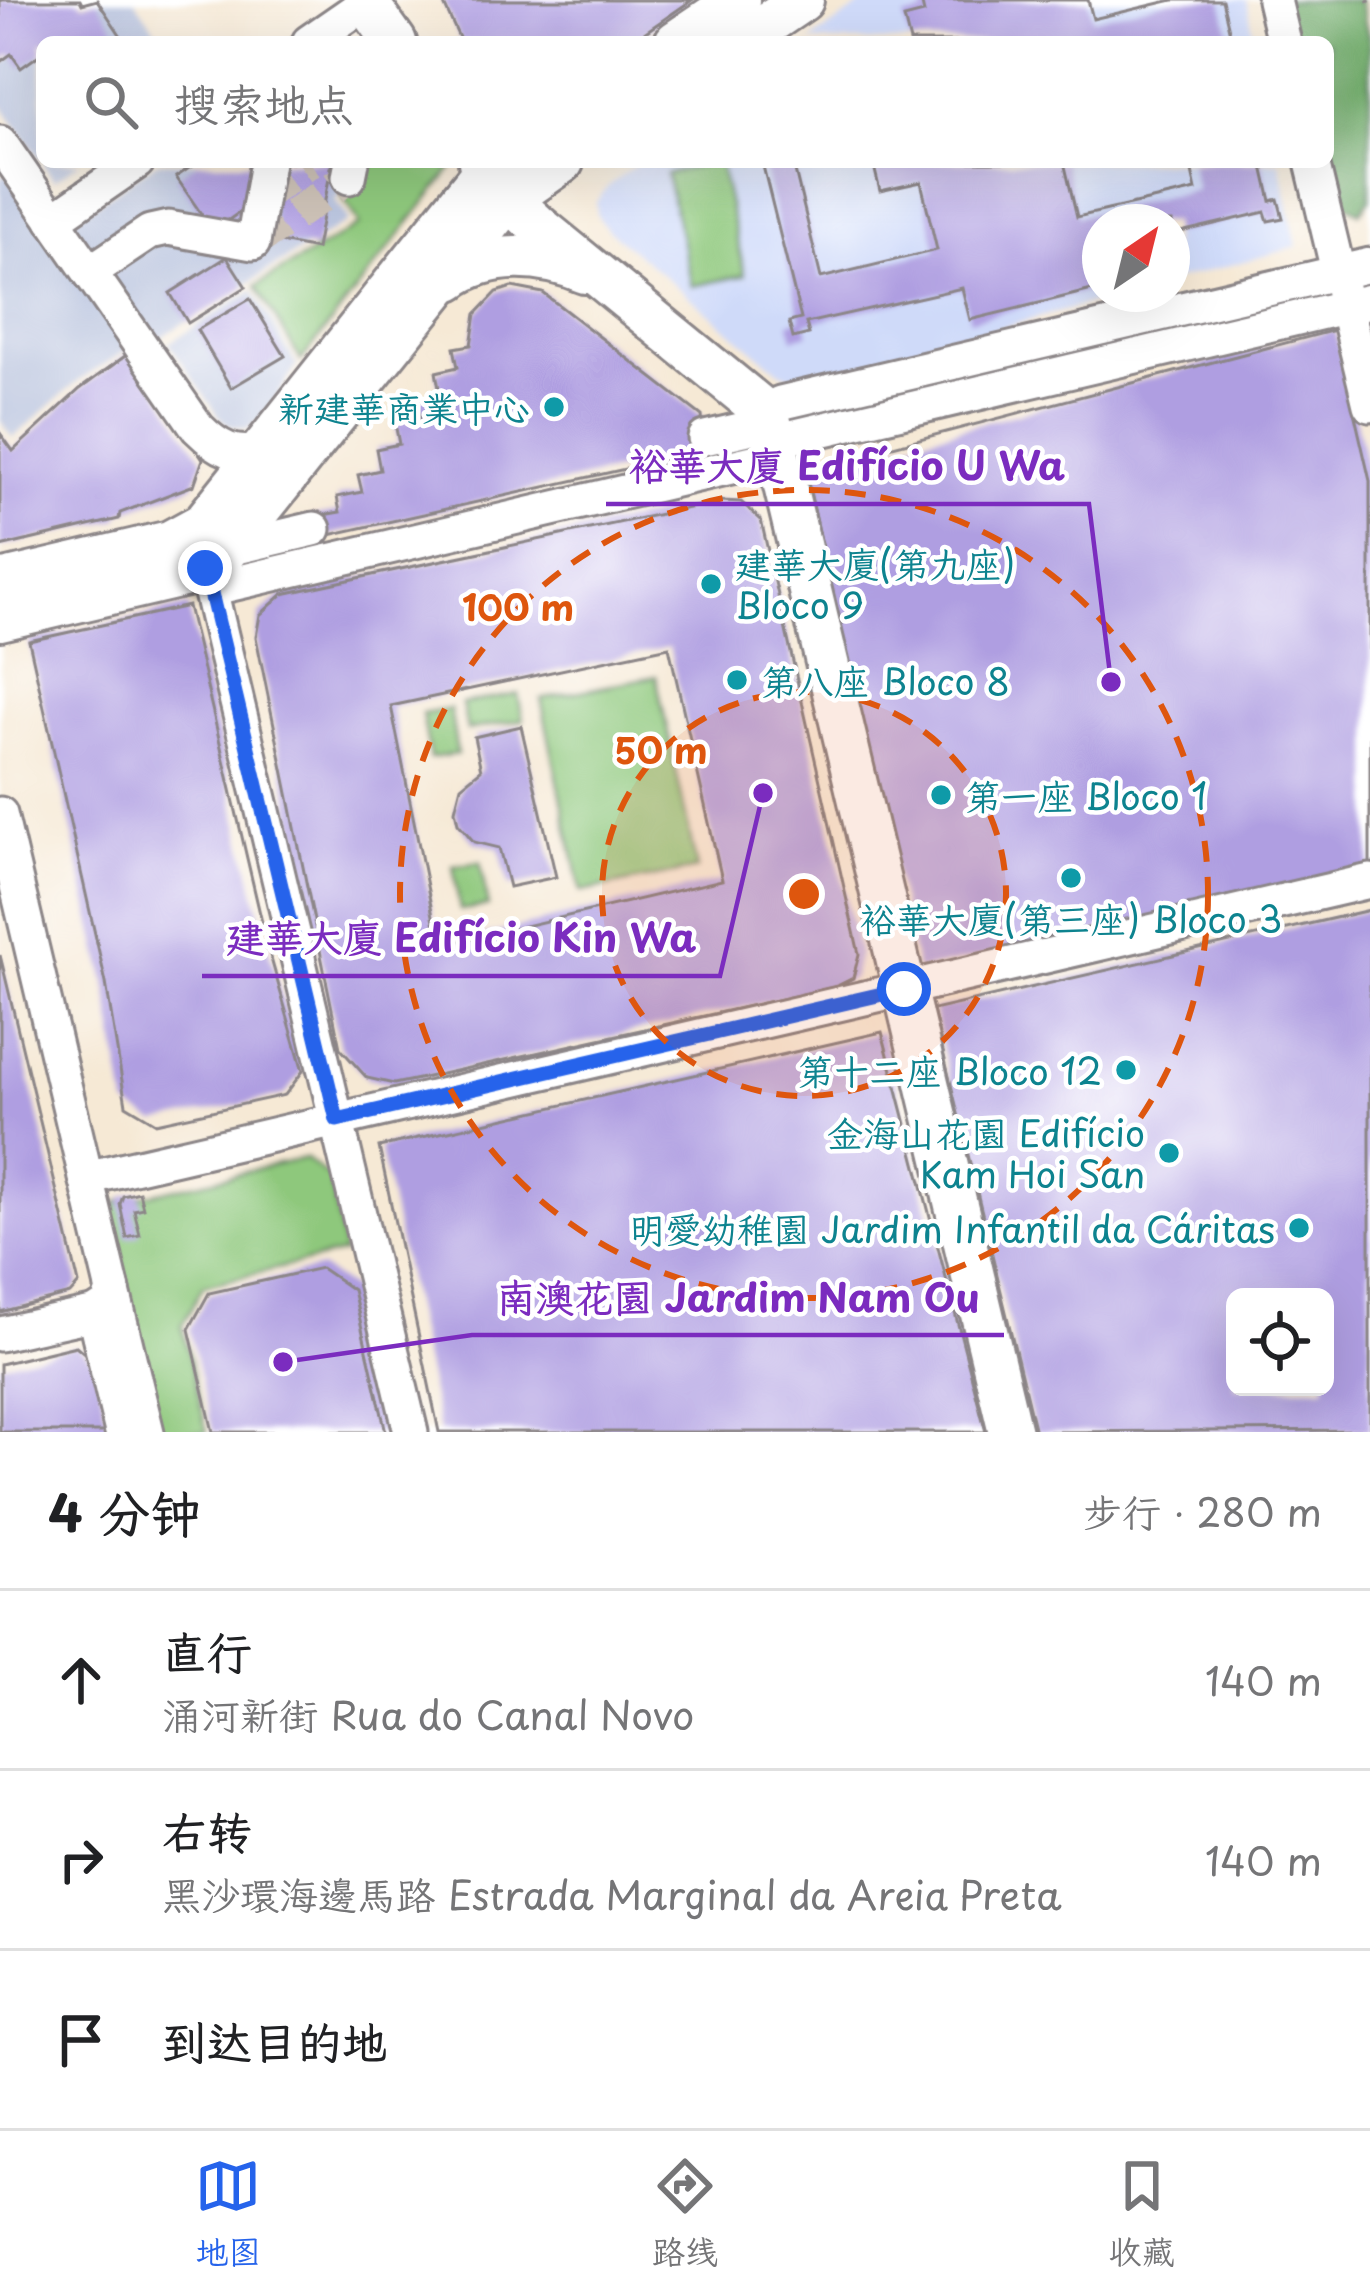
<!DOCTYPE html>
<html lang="zh">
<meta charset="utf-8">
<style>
:root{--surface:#fff;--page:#f2f2f2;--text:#202124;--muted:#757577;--line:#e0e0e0;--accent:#2563eb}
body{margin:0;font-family:"Playpen Sans","LXGW WenKai TC",sans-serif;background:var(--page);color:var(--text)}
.controls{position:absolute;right:36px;bottom:36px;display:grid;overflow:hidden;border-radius:18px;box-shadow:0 12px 48px #0002}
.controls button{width:108px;height:108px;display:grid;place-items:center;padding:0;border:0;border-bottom:3px solid var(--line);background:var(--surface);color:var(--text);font:60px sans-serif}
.compass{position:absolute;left:1082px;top:204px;width:108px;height:108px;border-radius:50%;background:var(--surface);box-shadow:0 12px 48px #0002;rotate:35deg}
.stop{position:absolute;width:36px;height:36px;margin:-27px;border:9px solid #2563eb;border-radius:50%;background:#fff}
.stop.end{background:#2563eb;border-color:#fff;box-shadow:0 3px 12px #0008}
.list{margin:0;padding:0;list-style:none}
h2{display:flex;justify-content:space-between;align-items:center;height:156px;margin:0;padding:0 48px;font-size:51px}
h2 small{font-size:39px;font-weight:400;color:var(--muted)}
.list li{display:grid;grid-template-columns:78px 1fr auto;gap:36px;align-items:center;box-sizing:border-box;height:180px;padding:0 48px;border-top:3px solid var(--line)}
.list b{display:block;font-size:45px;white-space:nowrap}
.list p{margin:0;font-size:39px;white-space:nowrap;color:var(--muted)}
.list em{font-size:39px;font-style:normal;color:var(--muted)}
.icon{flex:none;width:66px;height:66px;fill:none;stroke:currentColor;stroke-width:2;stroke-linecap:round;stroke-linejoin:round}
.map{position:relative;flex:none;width:1370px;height:1432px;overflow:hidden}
.search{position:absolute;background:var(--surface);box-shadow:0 12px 48px #0002;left:36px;right:36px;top:36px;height:132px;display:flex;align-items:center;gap:30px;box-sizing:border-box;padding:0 42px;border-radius:18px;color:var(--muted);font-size:45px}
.sheet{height:696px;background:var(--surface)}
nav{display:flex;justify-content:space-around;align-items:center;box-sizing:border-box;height:168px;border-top:3px solid var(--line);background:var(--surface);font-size:33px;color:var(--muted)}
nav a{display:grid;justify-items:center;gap:6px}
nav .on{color:var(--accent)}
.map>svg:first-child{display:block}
</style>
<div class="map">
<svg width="1370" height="1432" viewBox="0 0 1370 1432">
<rect width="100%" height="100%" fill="#fff"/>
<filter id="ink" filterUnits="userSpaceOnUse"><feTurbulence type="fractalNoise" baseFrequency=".00833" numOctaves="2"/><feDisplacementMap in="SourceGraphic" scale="24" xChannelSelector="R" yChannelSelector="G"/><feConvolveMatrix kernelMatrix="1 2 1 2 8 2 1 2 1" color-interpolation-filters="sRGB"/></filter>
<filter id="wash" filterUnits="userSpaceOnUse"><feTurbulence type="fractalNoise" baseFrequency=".004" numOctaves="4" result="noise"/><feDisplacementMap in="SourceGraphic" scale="48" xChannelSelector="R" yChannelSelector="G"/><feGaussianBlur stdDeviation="2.7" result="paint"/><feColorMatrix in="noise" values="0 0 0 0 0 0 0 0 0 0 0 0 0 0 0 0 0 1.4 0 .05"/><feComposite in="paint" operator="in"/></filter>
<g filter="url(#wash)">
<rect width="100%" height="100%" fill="#f6e9d5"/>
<g fill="#cfdaf9">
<path d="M869 0H1247L1255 42H810Z"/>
<path d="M641 162H1280L1297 247 1172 281V222H1100V294H1125L813 379 798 380 779 371 607 229 596 214V202L608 186Z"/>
</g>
<g fill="#bac4de">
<path d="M94 0H135L164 42H42V162H80L54 180 0 103V66Z"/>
<path d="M157 162H354L345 188 335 200 349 221 150 344 70 222Z"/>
<path d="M6 173 128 349 76 383 13 438 0 420V178Z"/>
<path d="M253 290 297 366 263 418 247 429 230 426 220 418 169 343Z"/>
</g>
<g fill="#8ec87c" stroke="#58755c" stroke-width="3">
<path d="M356 162H457L301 361 256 286 359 225 343 198Z"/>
<path d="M719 162 745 275 692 286 666 174Z"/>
<path d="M1316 293 1328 297 817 416 820 410Z"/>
<path d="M656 676 697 869 581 892 541 699Z"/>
<path d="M518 694 523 720 467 730 462 704Z"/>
<path d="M450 709 457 754 430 758 422 714Z"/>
<path d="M480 862 488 906 460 910 453 866Z"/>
<path d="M305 1158 330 1178 344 1253 203 1286 182 1326 207 1432H131L106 1219 119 1201Z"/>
</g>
<path fill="#72ac6c" stroke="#4a6754" stroke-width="3" d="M1282 0H1360L1370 43V199L1360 212 1329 196 1328 42H1292Z"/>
<g id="blocks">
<g fill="#af9ee1" fill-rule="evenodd">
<path d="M0 0H80L82 4 97 0 125 42H42V53L21 68 11 54 0 62Z"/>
<path d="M442 0H692L631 42H461Z"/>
<path d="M921 0H1088L1093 19 1173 0H1222L1232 42H910L904 18 924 13Z"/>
<path d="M198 162H256L247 207 213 231 176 177Z"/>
<path d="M283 162H332L316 249 270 240 275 211 251 206Z"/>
<path d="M762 162H826L795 171 821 278 937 250 921 182 880 191 873 162H1064L1077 217 1196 190 1190 162H1262L1271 201 1278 199 1283 218 1268 221 1265 212 1172 234V222H1100V251L1091 253 1096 289 970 320 962 288 806 323 809 334 793 338 789 322 801 319Z"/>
<path d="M227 257 246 287 188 323 170 293Z"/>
<path d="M512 287 543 293 702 416 706 451 316 538 311 517 340 512 337 497 362 492 358 475 380 470 376 449 399 444 395 423 420 418 416 398 440 394 436 372 458 367 454 348 471 345 476 314 497 292Z"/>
<path d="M250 299 285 356 231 388 197 330Z"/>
<path d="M1335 330 1370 481V874L917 971 805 469Z"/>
<path d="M132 351 203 459 194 485 120 513 119 519 0 547V433L13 451 80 389Z"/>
<path d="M722 501 741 502 761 520 859 954 853 978 835 987 423 1078 394 1084 367 1078 340 1048 256 637 260 615 283 594ZM669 647 722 880 439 946 391 706Z"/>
<path d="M188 606 268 948 303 1071 285 1095 156 1123 126 1105 106 983 29 641Z"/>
<path d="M521 726 556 877 509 887 499 848 474 842 458 823 455 810 461 786 481 770 474 737Z"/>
<path d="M1370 910V1430L1035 1432 933 1010ZM1235 1297H1325V1387H1235Z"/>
<path d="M0 955 79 1284 70 1294 0 1312Z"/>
<path d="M882 1032 986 1432H439L379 1147Z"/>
<path d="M139 1192 143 1208 134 1210 140 1235 127 1238 120 1204 123 1196Z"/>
<path d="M321 1268 353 1290 386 1432H213L189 1329 209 1293Z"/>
<path d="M76 1346 95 1362 109 1432H0V1364Z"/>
</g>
</g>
</g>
<g filter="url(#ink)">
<use href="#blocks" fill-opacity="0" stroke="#8c8688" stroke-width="3"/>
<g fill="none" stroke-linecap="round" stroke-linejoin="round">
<g stroke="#ccc1b6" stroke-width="33" stroke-dasharray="33 16" stroke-linecap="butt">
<path d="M261 196 310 162"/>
<path d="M253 243 349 177"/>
</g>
<g stroke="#8c8688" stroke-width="39">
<g id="minor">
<path d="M1274 0 1284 42"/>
<path d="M309 42 367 2"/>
<path d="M0 143 198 428C219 449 235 457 264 450"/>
<path d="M1312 162 1370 405"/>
<path d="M349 177 352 162"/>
<path d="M53 220 137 162"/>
<path d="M90 272 150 232 168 228 253 243 267 162"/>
<path d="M768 414 780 403 1370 265"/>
<path d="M705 438 770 423"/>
<path d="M774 441 1370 301"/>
<path d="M233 548 314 529"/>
<path d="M205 568 411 1432"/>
<path d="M210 589 778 456"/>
<path d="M0 814 113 1291 108 1305 96 1313 0 1334"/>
<path d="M86 1178 1370 881"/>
<path d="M112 1287 147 1432"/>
<path d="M94 1314 122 1432"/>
</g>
</g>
<g stroke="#8c8688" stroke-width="48">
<g id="major">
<path d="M365 0 395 42"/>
<path d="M676 42 738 0"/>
<path d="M740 42 802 0"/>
<path d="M480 162 509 199 539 227 768 414 1010 1432"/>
<path d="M450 279C490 250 542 254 585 272"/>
<path d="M0 582 170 542 203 524 485 170 497 162"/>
<path d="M0 619 191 574 220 559 509 199 562 162"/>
</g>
</g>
<path stroke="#8c8688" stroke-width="4.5" stroke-dasharray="3 9" stroke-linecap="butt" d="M1368 0 1370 7"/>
<use href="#minor" stroke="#fff" stroke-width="33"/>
<use href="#major" stroke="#fff" stroke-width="42"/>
</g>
</g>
<g fill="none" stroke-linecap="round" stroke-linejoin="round" filter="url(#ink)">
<path stroke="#2563eb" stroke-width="15" d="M205 568 337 1120 904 989"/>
</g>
<circle cx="804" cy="894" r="202" fill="#de560e" fill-opacity=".12"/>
<g fill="none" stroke="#de560e" stroke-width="6" stroke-dasharray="21 15">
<circle cx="804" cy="894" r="202"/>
<circle cx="804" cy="894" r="404"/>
</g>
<g fill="#0f9aa8" stroke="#fff" stroke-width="4.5">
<circle cx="554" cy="407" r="12"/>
<circle cx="711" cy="584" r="12"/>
<circle cx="737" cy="680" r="12"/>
<circle cx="941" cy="795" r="12"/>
<circle cx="1071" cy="878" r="12"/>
<circle cx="1126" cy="1070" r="12"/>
<circle cx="1169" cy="1153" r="12"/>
<circle cx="1299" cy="1228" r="12"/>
</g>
<g text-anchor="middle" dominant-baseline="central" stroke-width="9" stroke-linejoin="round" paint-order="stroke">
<g font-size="36" fill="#0d838f" stroke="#fff" text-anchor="end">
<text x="530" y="407">新建華商業中心</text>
<text x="735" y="563" text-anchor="start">建華大廈(第九座)<tspan x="735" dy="41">Bloco 9</tspan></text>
<text x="761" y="680" text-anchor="start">第八座 Bloco 8</text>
<text x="965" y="795" text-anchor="start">第一座 Bloco 1</text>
<text x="1071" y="918" text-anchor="middle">裕華大廈(第三座) Bloco 3</text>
<text x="1102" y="1070">第十二座 Bloco 12</text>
<text x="1145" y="1132">金海山花園 Edifício<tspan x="1145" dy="41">Kam Hoi San</tspan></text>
<text x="1275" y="1228">明愛幼稚園 Jardim Infantil da Cáritas</text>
</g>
</g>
<circle cx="804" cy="894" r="18" fill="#de560e" stroke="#fff" stroke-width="6"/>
<g font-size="36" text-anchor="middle" font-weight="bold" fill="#de560e" stroke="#fff" stroke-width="9" stroke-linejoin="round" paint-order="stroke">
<text x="518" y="621">100 m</text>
<text x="661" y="764">50 m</text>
</g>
<path fill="none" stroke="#7b2cbf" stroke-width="4.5" d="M1111 682L1089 504H606M763 793L720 976H202M283 1362L472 1335H1004"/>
<g fill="#7b2cbf" stroke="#fff" stroke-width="4.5">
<circle cx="1111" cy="682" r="12"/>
<circle cx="763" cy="793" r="12"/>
<circle cx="283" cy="1362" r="12"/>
</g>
<g font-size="39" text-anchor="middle" font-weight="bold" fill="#7b2cbf" stroke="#fff" stroke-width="9" stroke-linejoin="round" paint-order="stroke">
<text x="847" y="480">裕華大廈 Edifício U Wa</text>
<text x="461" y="952">建華大廈 Edifício Kin Wa</text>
<text x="738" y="1312">南澳花園 Jardim Nam Ou</text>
</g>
</svg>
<div class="controls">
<button><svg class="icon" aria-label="locate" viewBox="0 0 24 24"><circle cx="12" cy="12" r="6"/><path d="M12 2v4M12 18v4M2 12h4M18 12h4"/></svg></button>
</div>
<svg class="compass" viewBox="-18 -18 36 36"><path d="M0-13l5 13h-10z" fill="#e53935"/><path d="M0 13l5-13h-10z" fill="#757577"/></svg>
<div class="stop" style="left:904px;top:989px"></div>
<div class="stop end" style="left:205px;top:568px"></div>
<div class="search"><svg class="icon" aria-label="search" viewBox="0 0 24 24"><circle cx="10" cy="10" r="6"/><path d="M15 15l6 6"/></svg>搜索地点</div>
</div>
<section class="sheet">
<h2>4 分钟<small>步行 · 280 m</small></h2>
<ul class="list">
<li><svg class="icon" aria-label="ahead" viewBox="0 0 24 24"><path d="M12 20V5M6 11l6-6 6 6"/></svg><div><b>直行</b><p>涌河新街 Rua do Canal Novo</p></div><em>140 m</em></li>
<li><svg class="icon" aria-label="right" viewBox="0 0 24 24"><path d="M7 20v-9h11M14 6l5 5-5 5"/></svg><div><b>右转</b><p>黑沙環海邊馬路 Estrada Marginal da Areia Preta</p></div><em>140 m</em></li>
<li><svg class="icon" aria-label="arrive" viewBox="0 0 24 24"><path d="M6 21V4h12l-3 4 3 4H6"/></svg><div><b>到达目的地</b></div></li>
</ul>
</section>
<nav>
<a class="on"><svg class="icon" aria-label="map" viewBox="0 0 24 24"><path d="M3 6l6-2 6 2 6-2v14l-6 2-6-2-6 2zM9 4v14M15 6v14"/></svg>地图</a>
<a><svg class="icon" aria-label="directions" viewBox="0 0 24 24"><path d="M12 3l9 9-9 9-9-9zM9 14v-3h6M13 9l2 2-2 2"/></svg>路线</a>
<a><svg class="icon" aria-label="saved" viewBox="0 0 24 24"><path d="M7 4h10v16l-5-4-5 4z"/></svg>收藏</a>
</nav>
